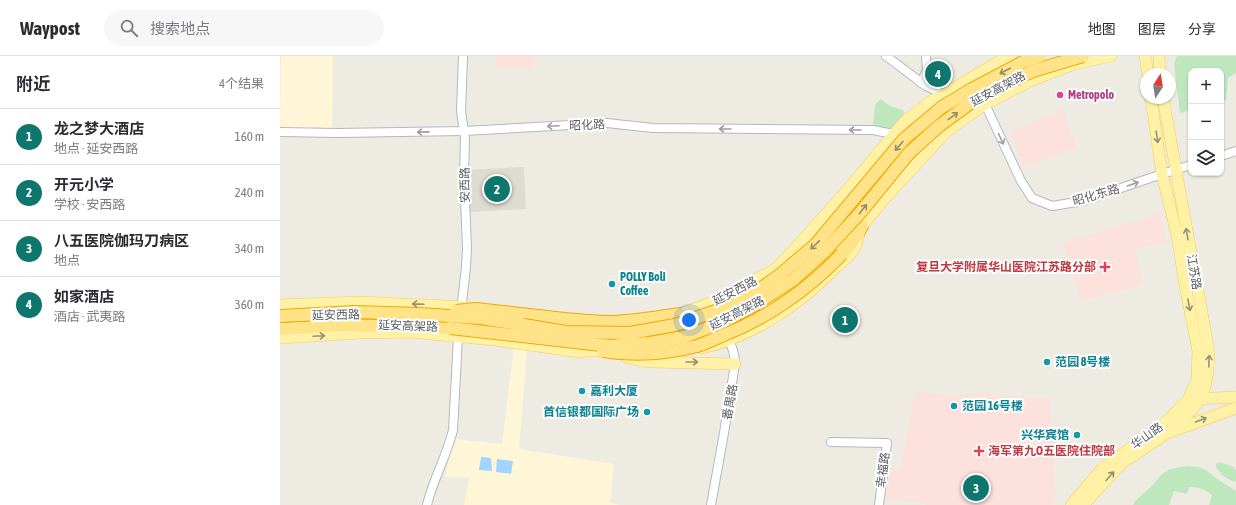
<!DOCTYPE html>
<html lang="zh">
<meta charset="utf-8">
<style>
:root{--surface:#fff;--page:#f7f7f7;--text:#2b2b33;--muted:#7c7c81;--line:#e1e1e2;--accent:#0f766e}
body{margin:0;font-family:"Asap Condensed","Noto Sans SC",sans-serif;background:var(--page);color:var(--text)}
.controls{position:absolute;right:12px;top:12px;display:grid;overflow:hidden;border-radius:8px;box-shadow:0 1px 3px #0004}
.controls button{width:36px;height:36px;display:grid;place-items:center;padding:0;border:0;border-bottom:1px solid var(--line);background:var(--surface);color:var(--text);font:20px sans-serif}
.compass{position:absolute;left:860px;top:12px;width:36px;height:36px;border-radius:50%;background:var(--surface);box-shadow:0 1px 3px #0004;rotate:12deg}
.you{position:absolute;left:409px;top:264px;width:14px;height:14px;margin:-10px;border:3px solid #fff;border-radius:50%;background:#1a73e8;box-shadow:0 0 0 6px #1a73e833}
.badge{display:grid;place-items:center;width:26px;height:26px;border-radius:50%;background:var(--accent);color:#fff;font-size:13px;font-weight:700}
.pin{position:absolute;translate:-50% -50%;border:2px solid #fff;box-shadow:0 1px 4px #0006}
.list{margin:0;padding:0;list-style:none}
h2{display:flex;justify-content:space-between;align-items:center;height:52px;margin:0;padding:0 16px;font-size:17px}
h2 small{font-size:13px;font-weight:400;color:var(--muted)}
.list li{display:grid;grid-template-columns:26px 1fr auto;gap:12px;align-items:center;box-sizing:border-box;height:56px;padding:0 16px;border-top:1px solid var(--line)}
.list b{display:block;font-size:15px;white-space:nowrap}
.list p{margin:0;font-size:13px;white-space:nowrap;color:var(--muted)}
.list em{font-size:13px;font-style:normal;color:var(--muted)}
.icon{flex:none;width:22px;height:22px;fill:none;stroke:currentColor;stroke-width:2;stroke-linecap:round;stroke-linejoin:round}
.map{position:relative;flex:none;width:956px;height:449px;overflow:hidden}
header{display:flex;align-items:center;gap:24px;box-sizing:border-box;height:56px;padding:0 20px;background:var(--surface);border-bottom:1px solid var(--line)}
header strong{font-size:19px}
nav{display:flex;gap:22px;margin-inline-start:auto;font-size:14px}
.search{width:280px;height:36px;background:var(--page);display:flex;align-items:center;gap:10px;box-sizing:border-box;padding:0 14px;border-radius:22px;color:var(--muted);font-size:15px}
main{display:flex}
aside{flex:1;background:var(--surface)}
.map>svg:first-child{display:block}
</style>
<header>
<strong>Waypost</strong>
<div class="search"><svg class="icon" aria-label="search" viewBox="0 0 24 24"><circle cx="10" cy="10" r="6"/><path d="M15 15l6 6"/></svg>搜索地点</div>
<nav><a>地图</a><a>图层</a><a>分享</a></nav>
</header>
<main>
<aside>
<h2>附近<small>4个结果</small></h2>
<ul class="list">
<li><span class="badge">1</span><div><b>龙之梦大酒店</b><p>地点 · 延安西路</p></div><em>160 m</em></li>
<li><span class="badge">2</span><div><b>开元小学</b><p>学校 · 安西路</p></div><em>240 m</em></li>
<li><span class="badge">3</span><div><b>八五医院伽玛刀病区</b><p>地点</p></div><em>340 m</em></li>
<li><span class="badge">4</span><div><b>如家酒店</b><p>酒店 · 武夷路</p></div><em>360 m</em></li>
</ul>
</aside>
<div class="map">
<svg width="956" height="449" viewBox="0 0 956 449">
<rect width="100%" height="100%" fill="#eeece2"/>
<g fill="#fff6d7">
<path d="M1 0H53L52 74H0Z"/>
<path d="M234 291 247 293 239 393 334 408 330 447 340 449H184L189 422 165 421 174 382 184 384 222 388Z"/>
</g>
<path fill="#dedbd1" d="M244 111 246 153 189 156 187 114Z"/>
<g fill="#fce1dd">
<path d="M217 0H254V12H216Z"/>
<path d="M783 53 796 92 743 112 730 76Z"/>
<path d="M881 157 886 186 855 193 863 229 801 245 783 187Z"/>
<path d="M635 336 666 339 704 338 770 343 776 443 772 449H645V447L603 443 609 412 620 413 621 404H623L625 387Z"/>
</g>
<g fill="#bee7be">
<path d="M897 0H956V17L948 22 946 44 941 45V15H911V54L900 57 894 8Z"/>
<path d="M601 43 610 50 623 54 624 59 614 72H602L593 68 595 49Z"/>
<path d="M939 406 952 410 956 414V426C948 424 936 417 936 408Z"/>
<path d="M907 410 919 411 928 415 933 420 956 435V449H929L932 439C925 433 918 431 909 431L907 438 894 435 889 449H853L855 445 874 428 881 419 890 413Z"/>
</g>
<g fill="#a2d5ff">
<path d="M201 401 211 402 212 415 199 414Z"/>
<path d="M217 403 233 405 231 418 216 416Z"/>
</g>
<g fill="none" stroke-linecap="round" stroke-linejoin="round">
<g stroke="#b5b9bd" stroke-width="10">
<g id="minor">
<path d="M606 0 646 30 667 40"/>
<path d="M641 27 647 14 646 0"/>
<path d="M700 47 705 48 741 125 752 142 772 150 803 145 882 118 911 109"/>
<path d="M0 76 58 77 184 75 327 67 373 72 593 74 613 78"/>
<path d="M941 100 956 95"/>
<path d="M430 253C434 264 442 272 448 283 452 290 455 300 455 308L444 377 431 449"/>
<path d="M181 255 186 211 187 192 184 119 185 82 181 55 183 0"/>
<path d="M551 386 607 387 599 449"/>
<path d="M147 449C153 423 167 400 173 374L178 281"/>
</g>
</g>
<g stroke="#f7cc52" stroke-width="12">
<g id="major">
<path d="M865 0 868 18"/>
<path d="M879 0 880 18"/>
<path d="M883 42 929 296C928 311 928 329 920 343 915 353 896 369 887 377"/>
<path d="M0 249 80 246 188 251"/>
<path d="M489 252 535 213 570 178 582 170 605 142 666 76 705 48 748 26 794 8 831 0"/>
<path d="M394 262 400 258 428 248 494 214 512 196 564 138 625 65 653 44 663 39 723 3 731 0"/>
<path d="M260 266 295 269"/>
<path d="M0 282 79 277 130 276 215 284 300 296"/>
<path d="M394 289 402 288 443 274"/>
<path d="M422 292C474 280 521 248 557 210 563 205 571 199 574 193 577 188 578 183 579 178"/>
<path d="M294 295H332"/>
<path d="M346 301 361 305 375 306 455 308"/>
<path d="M915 343 956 341"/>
<path d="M791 449 822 413 886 366 908 344 917 324 918 295 905 229 897 179 882 118 871 42"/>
<path d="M803 449 842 407 887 377 956 352"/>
</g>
</g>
<g stroke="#f1a900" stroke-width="14">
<g id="highway">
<path d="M562 198 576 181 582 170"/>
<path d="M240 258C271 261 302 266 333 266 355 265 378 261 400 258"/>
<path d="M0 273 62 269 170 272"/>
</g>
</g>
<use href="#minor" stroke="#fff" stroke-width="8"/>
<use href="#major" stroke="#fff2a7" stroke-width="11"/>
<use href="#highway" stroke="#ffe389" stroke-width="12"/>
<g stroke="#f1a900" stroke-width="14" stroke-linecap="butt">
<g id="highway-bridge">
<path d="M176 255 196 253 240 258"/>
<path d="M0 260 75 256 139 258 201 262 286 276 350 277 395 269 439 254 470 240 501 218 536 188 624 83 662 51 692 33 745 5 760 0"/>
<path d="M170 272 330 290 370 287 404 281 441 267 476 248 513 224 545 195 580 157 629 97 659 70 700 40 753 15 803 0"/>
<path d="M323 295C354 300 386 298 417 290 424 288 432 284 439 281 488 262 526 235 562 198"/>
</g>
</g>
<use href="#highway-bridge" stroke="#ffe389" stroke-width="12"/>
</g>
<defs><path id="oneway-shaft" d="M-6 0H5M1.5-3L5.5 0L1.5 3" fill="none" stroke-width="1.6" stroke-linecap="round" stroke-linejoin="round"/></defs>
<g stroke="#948d71">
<use href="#oneway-shaft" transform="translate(725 15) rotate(153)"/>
<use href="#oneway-shaft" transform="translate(673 60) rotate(-36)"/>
<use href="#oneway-shaft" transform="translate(619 90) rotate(130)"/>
<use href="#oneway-shaft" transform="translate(583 153) rotate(-51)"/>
<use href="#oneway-shaft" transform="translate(535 189) rotate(136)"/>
</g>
<g stroke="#9d9fa2">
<use href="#oneway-shaft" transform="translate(273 70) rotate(177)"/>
<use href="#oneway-shaft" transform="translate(445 73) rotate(-180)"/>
<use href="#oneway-shaft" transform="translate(575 74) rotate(-180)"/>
<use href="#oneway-shaft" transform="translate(143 76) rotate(179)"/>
<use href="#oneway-shaft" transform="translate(721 83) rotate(65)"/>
<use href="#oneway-shaft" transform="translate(853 128) rotate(-19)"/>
</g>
<g stroke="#94927b">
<use href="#oneway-shaft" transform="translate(877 81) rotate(82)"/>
<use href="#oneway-shaft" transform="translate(907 178) rotate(-100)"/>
<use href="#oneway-shaft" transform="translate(138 248) rotate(-178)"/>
<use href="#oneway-shaft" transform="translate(909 249) rotate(79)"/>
<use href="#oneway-shaft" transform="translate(39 280) rotate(-3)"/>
<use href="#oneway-shaft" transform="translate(929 305) rotate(-88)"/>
<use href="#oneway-shaft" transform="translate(412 306)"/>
<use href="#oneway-shaft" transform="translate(921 364) rotate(-20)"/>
<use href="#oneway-shaft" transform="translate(830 420) rotate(-48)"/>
</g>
<circle fill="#d1479c" stroke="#fff" stroke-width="1.5" cx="780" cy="39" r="4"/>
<g fill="#e0444e" stroke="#fff" stroke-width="1.5">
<path d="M823 205h4v4h4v4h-4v4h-4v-4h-4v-4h4z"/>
<path d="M697 389h4v4h4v4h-4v4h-4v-4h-4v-4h4z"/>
</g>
<g fill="#0f9aa8" stroke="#fff" stroke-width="1.5">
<circle cx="332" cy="228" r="4"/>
<circle cx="767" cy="306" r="4"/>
<circle cx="302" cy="335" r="4"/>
<circle cx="674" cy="350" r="4"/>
<circle cx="367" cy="356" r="4"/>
<circle cx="797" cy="379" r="4"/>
</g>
<g text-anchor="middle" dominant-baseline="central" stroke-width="4" stroke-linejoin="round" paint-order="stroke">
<g font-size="12" fill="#5b5f64" stroke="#fff">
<text transform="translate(718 33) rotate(-28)">延安高架路</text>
<text transform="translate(307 69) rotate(-2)">昭化路</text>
<text transform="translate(185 129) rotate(-91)">安西路</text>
<text transform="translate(816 139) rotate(-16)">昭化东路</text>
<text transform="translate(914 216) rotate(80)">江苏路</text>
<text transform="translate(455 235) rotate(-27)">延安西路</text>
<text transform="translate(457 257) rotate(-27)">延安高架路</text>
<text transform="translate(56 259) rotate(-1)">延安西路</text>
<text transform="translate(128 270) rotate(2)">延安高架路</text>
<text transform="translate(450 346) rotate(-80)">番禺路</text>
<text transform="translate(867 380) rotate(-36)">华山路</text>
<text transform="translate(603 414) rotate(-82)">幸福路</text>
</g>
<g font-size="12" font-weight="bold" fill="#b23c85" stroke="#fff" text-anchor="start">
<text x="788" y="39">Metropolo</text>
</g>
<g font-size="12" font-weight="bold" fill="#be3a42" stroke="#fff" text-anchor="end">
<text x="816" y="211">复旦大学附属华山医院江苏路分部</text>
<text x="708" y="395" text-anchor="start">海军第九O五医院住院部</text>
</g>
<g font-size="12" font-weight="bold" fill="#0d838f" stroke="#fff" text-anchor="start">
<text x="340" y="221">POLLY Boli<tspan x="340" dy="14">Coffee</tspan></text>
<text x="775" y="306">范园 8号楼</text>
<text x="310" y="335">嘉利大厦</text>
<text x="682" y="350">范园 16号楼</text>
<text x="359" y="356" text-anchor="end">首信银都国际广场</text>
<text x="789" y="379" text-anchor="end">兴华宾馆</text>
</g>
</g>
</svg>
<div class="controls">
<button>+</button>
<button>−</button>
<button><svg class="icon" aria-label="layers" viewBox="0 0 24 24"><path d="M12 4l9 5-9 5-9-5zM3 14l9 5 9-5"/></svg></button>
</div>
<svg class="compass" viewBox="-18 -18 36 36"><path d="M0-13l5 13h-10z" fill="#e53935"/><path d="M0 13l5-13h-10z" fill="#7c7c81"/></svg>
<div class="you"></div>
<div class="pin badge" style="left:565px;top:264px">1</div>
<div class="pin badge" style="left:217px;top:133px">2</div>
<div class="pin badge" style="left:696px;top:432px">3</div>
<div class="pin badge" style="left:658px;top:18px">4</div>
</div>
</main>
